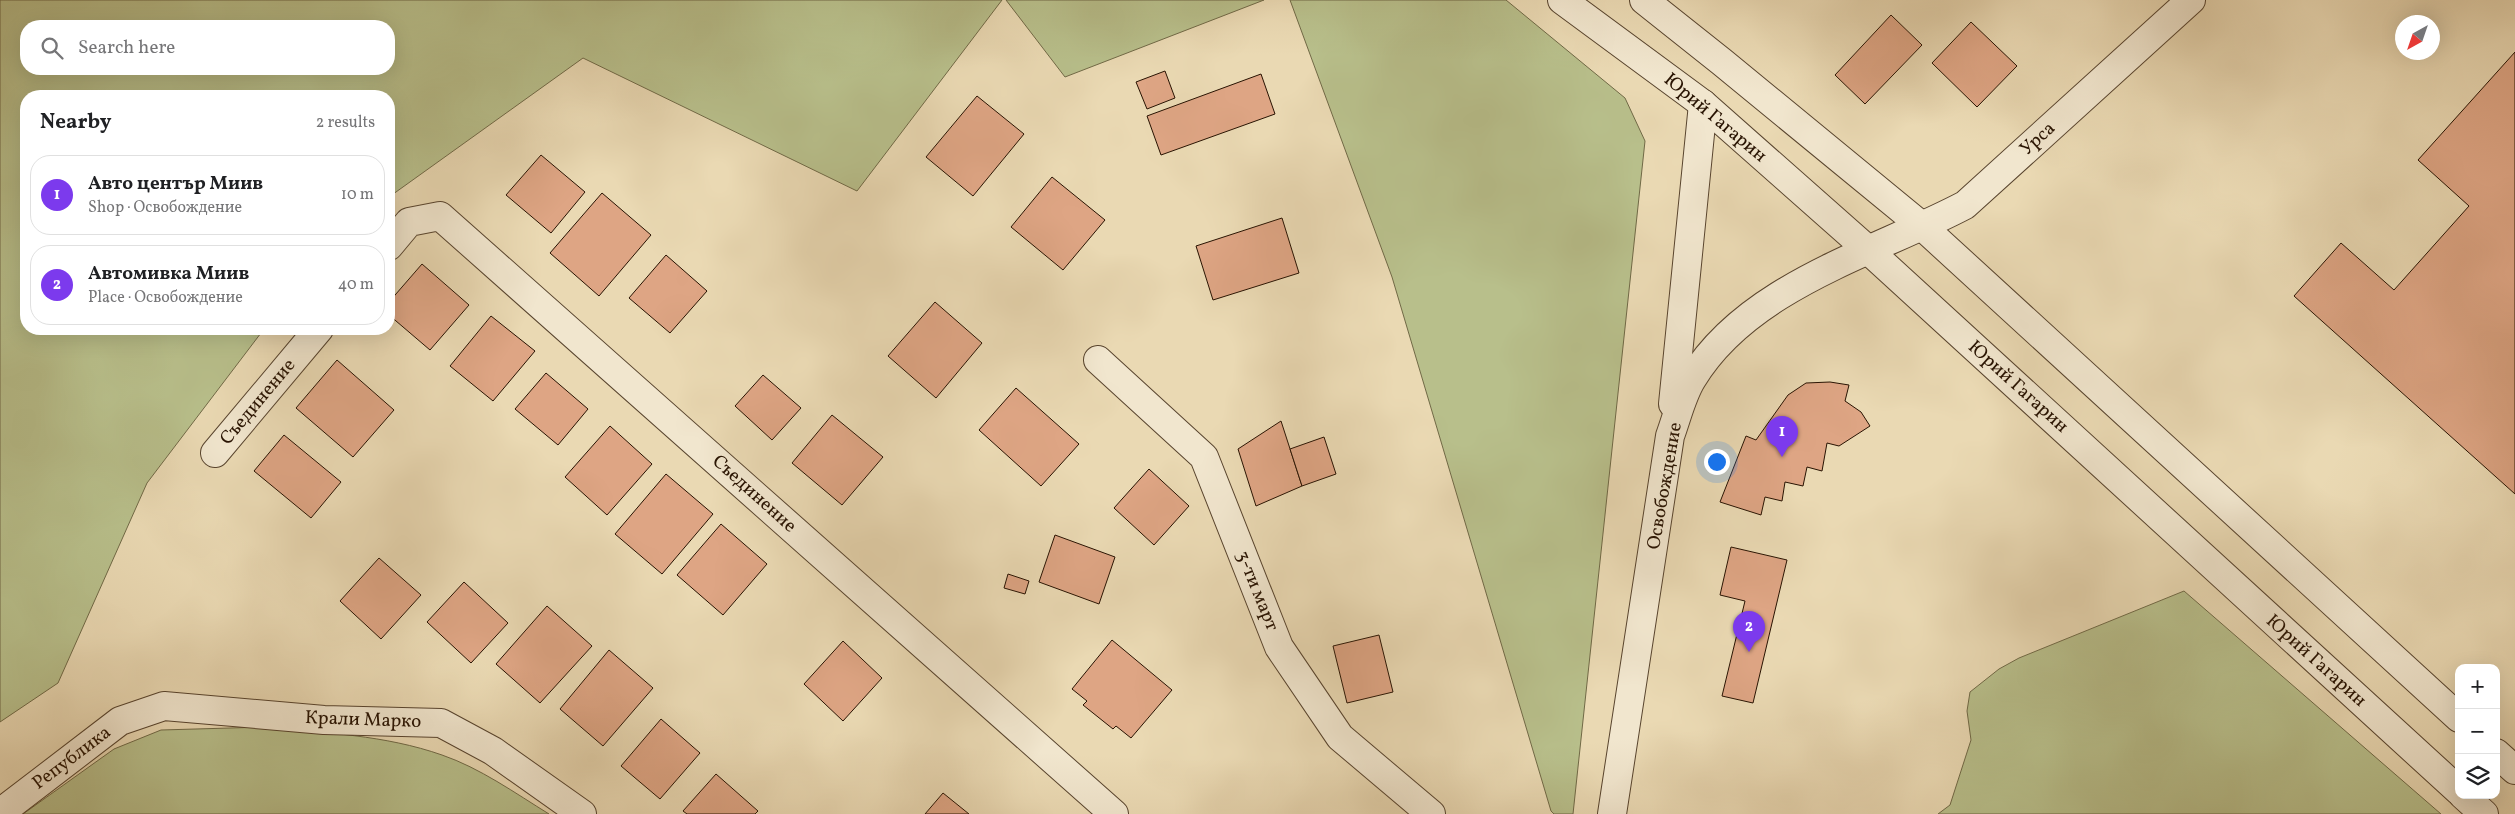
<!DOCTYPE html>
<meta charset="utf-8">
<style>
:root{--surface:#fff;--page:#f6f6f6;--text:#202124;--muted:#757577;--line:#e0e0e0;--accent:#7c3aed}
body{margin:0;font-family:Vollkorn,serif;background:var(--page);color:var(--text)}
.controls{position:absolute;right:15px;bottom:15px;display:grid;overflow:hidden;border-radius:10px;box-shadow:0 5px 20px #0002}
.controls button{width:45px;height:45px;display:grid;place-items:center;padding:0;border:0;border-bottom:1px solid var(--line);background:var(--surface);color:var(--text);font:25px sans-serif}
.compass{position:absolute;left:2395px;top:15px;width:45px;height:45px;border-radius:50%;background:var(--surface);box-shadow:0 5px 20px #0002;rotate:220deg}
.you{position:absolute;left:1716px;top:461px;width:18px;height:18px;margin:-12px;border:4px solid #fff;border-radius:50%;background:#1a73e8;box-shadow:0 0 0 8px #1a73e833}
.badge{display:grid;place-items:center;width:32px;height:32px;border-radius:50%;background:var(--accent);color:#fff;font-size:16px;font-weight:700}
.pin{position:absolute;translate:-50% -41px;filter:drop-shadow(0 1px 2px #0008)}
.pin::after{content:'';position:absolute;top:26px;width:18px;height:15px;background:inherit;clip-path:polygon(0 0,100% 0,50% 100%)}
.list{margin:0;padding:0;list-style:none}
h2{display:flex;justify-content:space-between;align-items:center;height:65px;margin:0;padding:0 20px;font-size:21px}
h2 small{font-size:16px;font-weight:400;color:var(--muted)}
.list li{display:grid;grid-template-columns:32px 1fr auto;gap:15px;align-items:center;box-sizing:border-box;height:80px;margin:0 10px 10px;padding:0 10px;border:1px solid var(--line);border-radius:20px}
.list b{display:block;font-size:19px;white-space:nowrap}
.list p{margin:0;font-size:16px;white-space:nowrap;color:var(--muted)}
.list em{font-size:16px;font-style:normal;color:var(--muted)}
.icon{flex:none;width:28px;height:28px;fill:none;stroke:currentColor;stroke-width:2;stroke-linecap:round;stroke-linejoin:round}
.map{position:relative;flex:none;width:2515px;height:814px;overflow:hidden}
.search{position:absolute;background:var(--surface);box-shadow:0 5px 20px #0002;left:20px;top:20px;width:375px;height:55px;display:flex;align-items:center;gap:12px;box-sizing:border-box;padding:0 18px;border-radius:20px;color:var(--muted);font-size:19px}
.panel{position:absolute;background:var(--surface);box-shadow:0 5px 20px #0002;left:20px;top:90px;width:375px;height:245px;border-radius:20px}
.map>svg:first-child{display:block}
</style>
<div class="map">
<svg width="2515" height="814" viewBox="0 0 2515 814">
<rect width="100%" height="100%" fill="#ead9b3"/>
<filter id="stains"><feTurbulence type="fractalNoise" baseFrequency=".004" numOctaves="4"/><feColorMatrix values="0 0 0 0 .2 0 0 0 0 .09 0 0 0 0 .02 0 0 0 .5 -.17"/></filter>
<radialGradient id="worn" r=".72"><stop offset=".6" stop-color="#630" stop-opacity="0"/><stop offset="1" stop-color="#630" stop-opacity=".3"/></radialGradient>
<g fill="#b8bf8b" stroke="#706946" fill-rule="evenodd">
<path d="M0 0H1002L857 191 583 58 389 197V96H26V329H264L147 483 58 683 0 722ZM389 26V69H26V26Z"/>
<path d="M1006 0H1264L1065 77Z"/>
<path d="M1290 0H1506L1625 98 1645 141 1573 814H1554L1551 811 1392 277Z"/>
<path d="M2184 591 2441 814H1938L1950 805 1971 740 1967 711 1970 692 1999 669 2019 658Z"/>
<path d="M265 727C325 733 385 735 442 755 480 768 515 793 549 814H23L114 749 161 730Z"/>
</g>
<g fill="#dea584" stroke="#281302">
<path d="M1891 15 1922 45 1865 104 1835 75Z"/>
<path d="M1971 22 2017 66 1977 107 1932 63Z"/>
<path d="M2515 52V494L2294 296 2341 243 2394 290 2469 206 2418 160Z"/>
<path d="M1165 71 1175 98 1147 109 1136 82Z"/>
<path d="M1261 74 1275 114 1161 155 1147 116Z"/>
<path d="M977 96 1024 134 973 196 926 157Z"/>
<path d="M541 155 585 192 551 233 506 195Z"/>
<path d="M1052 177 1105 220 1063 270 1011 227Z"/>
<path d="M602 193 651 235 599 296 550 253Z"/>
<path d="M1282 218 1299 273 1213 300 1196 246Z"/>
<path d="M666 255 707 291 670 333 629 298Z"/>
<path d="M422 264 469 305 430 350 389 315V302Z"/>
<path d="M935 302 982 343 936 398 888 356Z"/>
<path d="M491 316 535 351 493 401 450 366Z"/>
<path d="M337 360 394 410 353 457 296 408Z"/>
<path d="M546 373 588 409 558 445 515 409Z"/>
<path d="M763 375 801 408 772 440 735 406Z"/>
<path d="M1830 382 1849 385 1845 401 1861 412 1870 426 1839 446 1827 443 1822 471 1807 467 1803 486 1785 482 1782 501 1765 497 1761 515 1720 502 1746 436 1756 440 1788 395 1806 383Z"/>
<path d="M1016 388 1079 444 1041 486 979 430Z"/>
<path d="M832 415 883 457 842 505 792 463Z"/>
<path d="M1281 421 1302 486 1256 506 1238 449Z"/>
<path d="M610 426 652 464 607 515 565 477Z"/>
<path d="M284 435 341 482 311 518 254 471Z"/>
<path d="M1324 437 1336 474 1302 486 1290 449Z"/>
<path d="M1149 469 1189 506 1154 545 1114 508Z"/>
<path d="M666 474 713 514 662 574 615 534Z"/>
<path d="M721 524 767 564 723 615 677 575Z"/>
<path d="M1055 535 1115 557 1099 604 1039 582Z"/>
<path d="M1731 547 1787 560 1753 703 1722 696 1745 601 1720 595Z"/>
<path d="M379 558 421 595 381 639 340 601Z"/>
<path d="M1008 574 1029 581 1025 594 1004 588Z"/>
<path d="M464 582 508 623 471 663 427 622Z"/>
<path d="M547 606 592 646 540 703 496 664Z"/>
<path d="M1379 635 1393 692 1347 703 1333 646Z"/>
<path d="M1112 640 1172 690 1131 738 1116 726 1113 729 1083 705 1087 701 1072 689Z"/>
<path d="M843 641 882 678 843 721 804 684Z"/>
<path d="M609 650 653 688 603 746 560 709Z"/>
<path d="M661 719 700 753 660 799 621 766Z"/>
<path d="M716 774 758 811 755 814H687L683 811Z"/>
<path d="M943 793 969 814H925Z"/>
</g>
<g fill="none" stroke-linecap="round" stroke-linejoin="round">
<g stroke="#58442e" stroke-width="30">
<g id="minor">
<path d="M1562 0 1703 104 1867 249 2459 791"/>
<path d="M1644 0 1722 62 1923 227 2459 718"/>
<path d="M389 246 409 222 440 216 1114 814"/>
<path d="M1098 360 1204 457 1279 647 1340 737 1431 814"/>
<path d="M1673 404 1703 104"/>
<path d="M215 453 319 329"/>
<path d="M2496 753 2515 770"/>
<path d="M2463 795 2484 814"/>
<path d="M0 813 120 721 164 706 324 720 441 723 493 751 582 814"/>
<path d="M1612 814 1670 436C1677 417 1682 395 1692 379 1748 286 1874 253 1965 205L2191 0"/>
</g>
</g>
<use href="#minor" stroke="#f1e6ce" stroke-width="28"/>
</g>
<g text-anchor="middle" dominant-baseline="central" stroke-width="4" stroke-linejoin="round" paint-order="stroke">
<g font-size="19" fill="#281302" stroke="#f1e6ce">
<text transform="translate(1715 118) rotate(40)">Юрий Гагарин</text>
<text transform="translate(2038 139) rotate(-42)">Урса</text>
<text transform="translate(2018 387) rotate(42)">Юрий Гагарин</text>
<text transform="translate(258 402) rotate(-50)">Съединение</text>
<text transform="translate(1665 486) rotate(-80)">Освобождение</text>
<text transform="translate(754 494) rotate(42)">Съединение</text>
<text transform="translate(1257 591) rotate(68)">3-ти март</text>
<text transform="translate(2316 661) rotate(42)">Юрий Гагарин</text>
<text transform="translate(363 720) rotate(2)">Крали Марко</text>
<text transform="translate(72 758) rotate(-37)">Република</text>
</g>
</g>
<rect width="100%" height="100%" filter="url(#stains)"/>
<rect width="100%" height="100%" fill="url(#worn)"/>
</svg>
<div class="controls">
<button>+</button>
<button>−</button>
<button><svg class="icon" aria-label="layers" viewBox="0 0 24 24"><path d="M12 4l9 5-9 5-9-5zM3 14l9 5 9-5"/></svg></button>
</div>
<svg class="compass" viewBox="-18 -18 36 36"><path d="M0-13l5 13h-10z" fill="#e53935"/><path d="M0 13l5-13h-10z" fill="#757577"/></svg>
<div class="you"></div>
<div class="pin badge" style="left:1782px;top:457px">1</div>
<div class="pin badge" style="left:1749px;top:652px">2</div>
<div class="search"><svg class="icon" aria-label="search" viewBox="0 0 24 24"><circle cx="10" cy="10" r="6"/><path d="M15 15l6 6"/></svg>Search here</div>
<section class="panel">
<h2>Nearby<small>2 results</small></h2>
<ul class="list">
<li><span class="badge">1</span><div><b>Авто център Миив</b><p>Shop · Освобождение</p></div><em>10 m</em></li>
<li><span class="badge">2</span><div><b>Автомивка Миив</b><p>Place · Освобождение</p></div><em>40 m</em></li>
</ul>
</section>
</div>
